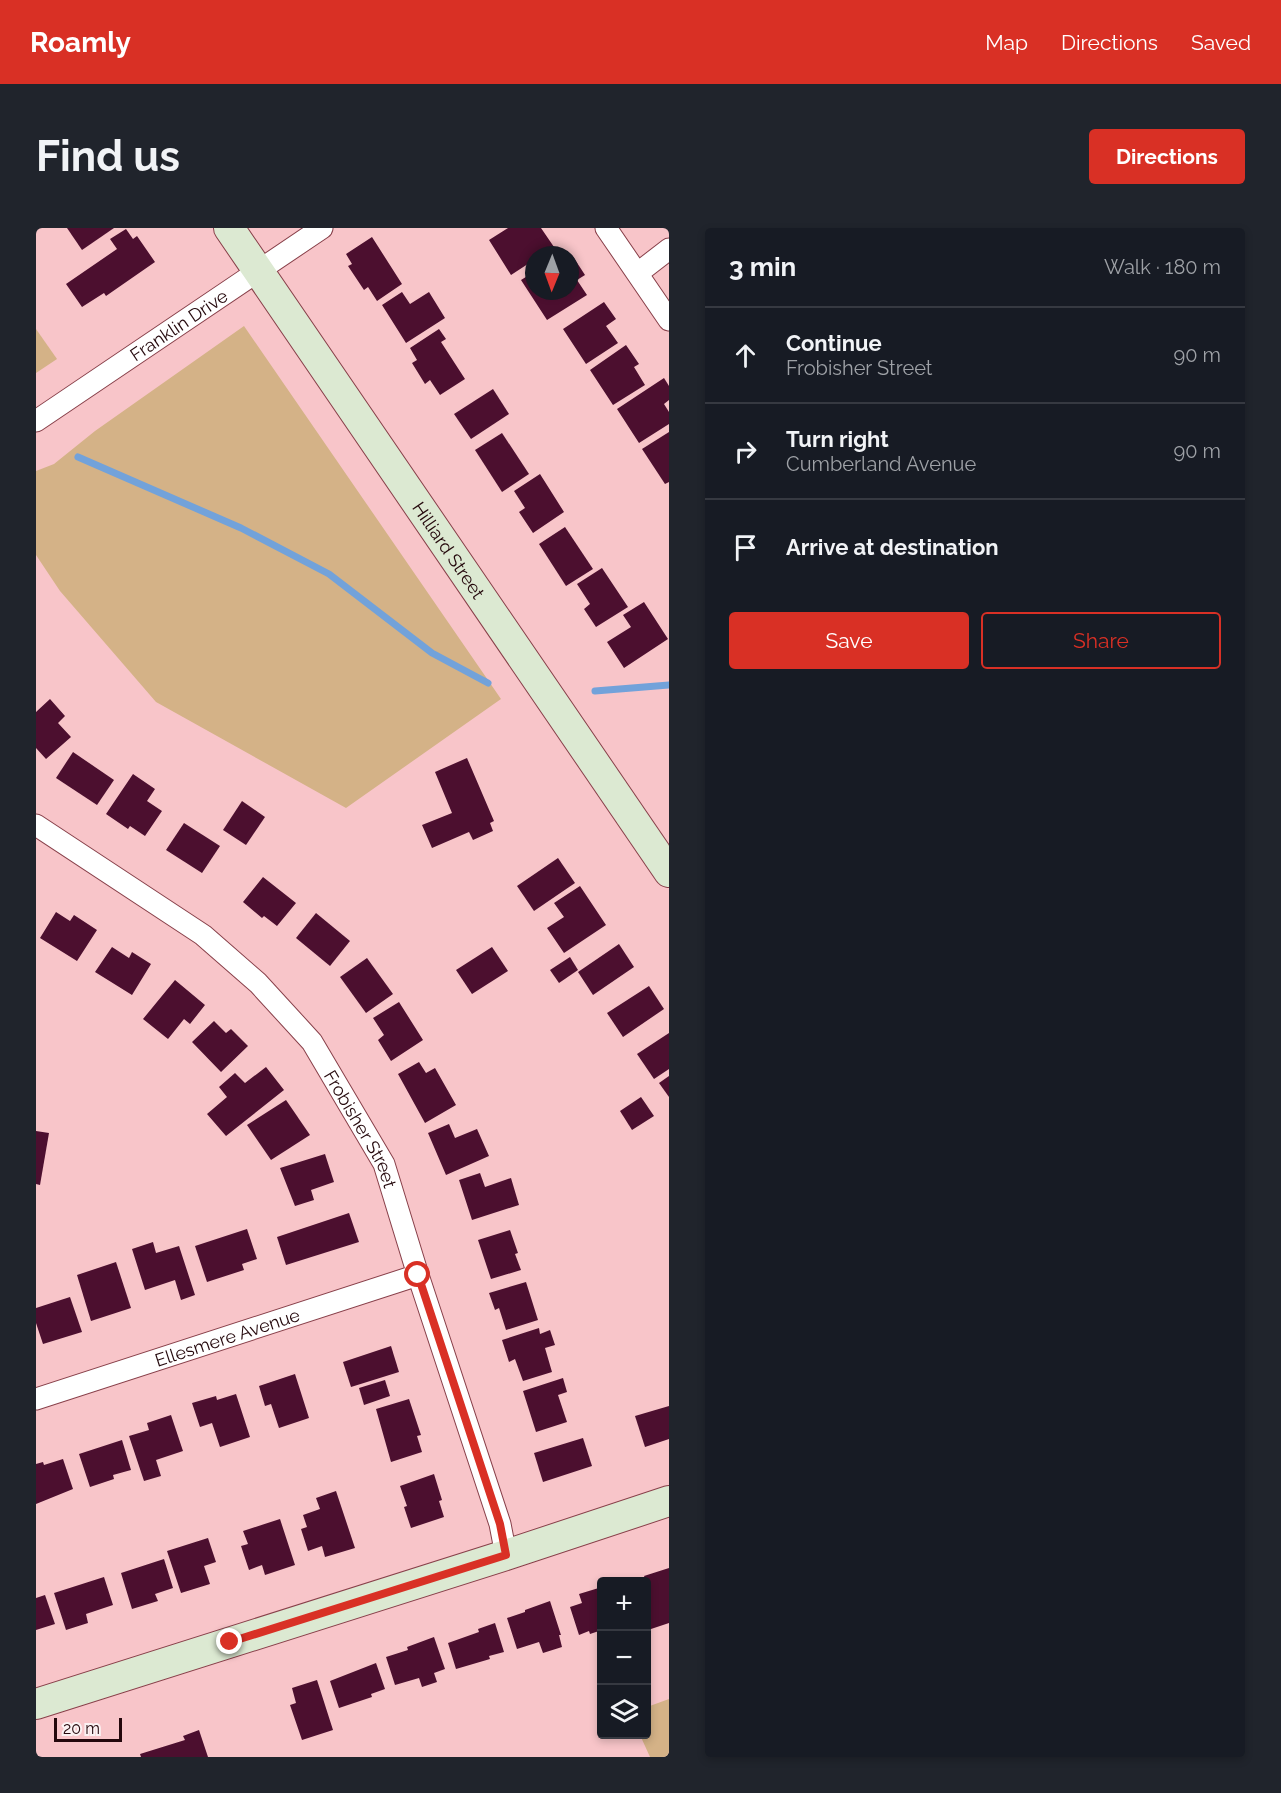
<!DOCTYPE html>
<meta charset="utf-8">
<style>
:root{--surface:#171b24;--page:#20242c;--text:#f1f3f6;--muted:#9ea1a6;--line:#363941;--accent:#d93025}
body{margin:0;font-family:Raleway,sans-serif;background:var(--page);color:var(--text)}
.controls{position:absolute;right:18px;bottom:18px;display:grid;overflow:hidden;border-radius:6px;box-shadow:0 3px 9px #0003}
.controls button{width:54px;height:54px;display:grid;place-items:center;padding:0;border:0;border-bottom:2px solid var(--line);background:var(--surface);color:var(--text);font:30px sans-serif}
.compass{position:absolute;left:489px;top:18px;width:54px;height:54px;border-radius:50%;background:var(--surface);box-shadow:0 3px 9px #0003;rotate:181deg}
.scale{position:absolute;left:18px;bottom:15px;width:68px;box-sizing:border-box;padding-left:6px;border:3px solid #24080c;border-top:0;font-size:16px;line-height:21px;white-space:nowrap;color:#24080c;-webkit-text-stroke:4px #fbf2f3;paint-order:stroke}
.stop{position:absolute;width:18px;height:18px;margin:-14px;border:4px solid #d93025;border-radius:50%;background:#fff}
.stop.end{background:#d93025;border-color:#fff;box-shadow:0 2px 6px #0008}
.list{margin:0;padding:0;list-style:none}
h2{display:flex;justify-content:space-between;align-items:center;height:78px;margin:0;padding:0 24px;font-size:26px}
h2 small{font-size:20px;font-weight:400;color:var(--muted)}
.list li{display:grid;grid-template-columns:39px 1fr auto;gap:18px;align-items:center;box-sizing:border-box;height:96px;padding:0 24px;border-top:2px solid var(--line)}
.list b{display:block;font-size:22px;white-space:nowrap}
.list p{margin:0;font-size:20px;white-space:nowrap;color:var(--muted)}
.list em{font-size:20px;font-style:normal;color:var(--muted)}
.actions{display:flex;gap:12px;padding:18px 24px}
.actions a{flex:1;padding:14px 0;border:2px solid var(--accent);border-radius:6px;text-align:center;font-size:21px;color:var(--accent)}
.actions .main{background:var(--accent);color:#fff}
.icon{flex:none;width:33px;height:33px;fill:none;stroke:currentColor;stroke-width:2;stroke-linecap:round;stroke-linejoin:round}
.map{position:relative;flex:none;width:633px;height:1529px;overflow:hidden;border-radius:6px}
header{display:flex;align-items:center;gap:36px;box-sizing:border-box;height:84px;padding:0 30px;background:var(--accent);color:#fff}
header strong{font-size:28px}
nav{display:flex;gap:33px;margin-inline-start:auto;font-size:21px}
.intro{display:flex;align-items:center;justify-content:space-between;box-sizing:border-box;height:144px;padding:0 36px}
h1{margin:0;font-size:42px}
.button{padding:15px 27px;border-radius:6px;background:var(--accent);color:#fff;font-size:21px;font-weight:700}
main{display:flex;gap:36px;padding:0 36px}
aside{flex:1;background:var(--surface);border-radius:6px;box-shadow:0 3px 9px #0003}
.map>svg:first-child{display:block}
</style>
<header>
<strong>Roamly</strong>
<nav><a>Map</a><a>Directions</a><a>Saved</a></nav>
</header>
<div class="intro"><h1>Find us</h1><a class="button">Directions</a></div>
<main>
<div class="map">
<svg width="633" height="1529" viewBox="0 0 633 1529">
<rect width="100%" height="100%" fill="#f8c5c9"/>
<g fill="#d4b287">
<path d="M208 98 465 471 310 580 120 474 24 363 0 327V243L18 236 59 203Z"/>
<path d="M0 101 21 131 0 145Z"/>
<path d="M633 1471V1529H614L604 1507 610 1506 611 1479Z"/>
</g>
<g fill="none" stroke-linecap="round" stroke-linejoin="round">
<g stroke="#72a2da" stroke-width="7">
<path d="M42 229 205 300 293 346 396 425 452 455"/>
<path d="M559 463 633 457"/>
</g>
</g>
<g fill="#4c0f2f">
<path d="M31 0H78L46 22Z"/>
<path d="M472 0H505L518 19 506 27H498V32L475 47 453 12Z"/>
<path d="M90 1 97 11 101 8 119 34 70 68 68 65 46 79 30 56 81 21 74 11Z"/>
<path d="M336 9 366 56 341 73 332 59 328 62 312 38 316 36 310 26Z"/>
<path d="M536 27 549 47 541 52 551 67 511 92 485 52 498 44V63H534V29Z"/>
<path d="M366 64 374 76 393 64 409 90 370 115 346 77Z"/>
<path d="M568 74 580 91 570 98 582 115 550 136 527 101Z"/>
<path d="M403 101 410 111 405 114 429 151 404 167 394 152 389 156 376 135 381 132 374 120Z"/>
<path d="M590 117 603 136 598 139 609 157 577 177 554 142Z"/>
<path d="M628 150 633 158V172L628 176 633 184V196L603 215 581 181Z"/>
<path d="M457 161 473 186 435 211 418 186Z"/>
<path d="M633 204V254L629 256 606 221Z"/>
<path d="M466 205 493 246 466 264 439 222Z"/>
<path d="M504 246 528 284 497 305 483 284 489 280 478 263Z"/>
<path d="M529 299 557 341 530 358 503 316Z"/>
<path d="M566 340 592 379 560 399 548 381 554 376 541 356Z"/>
<path d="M608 374 632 411 588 440 571 414 595 399 587 387Z"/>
<path d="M14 471 29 488 22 495 35 509 10 531 0 520V484Z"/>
<path d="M37 524 78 552 61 577 20 550Z"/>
<path d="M431 530 458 593 454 595 457 603 437 612 433 604 396 620 386 597 416 585 399 544Z"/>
<path d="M97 546 119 561 111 573 126 583 109 608 94 598 92 601 70 586Z"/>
<path d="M206 573 229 589 210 617 187 602Z"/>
<path d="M148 595 184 618 166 645 130 622Z"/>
<path d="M522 630 539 655 498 683 481 658Z"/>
<path d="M227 649 260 675 241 698 228 688 226 690 207 674Z"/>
<path d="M544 658 570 697 528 725 511 700 528 689 518 675Z"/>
<path d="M20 684 34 693 38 687 61 702 41 733 4 710Z"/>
<path d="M280 685 314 713 294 738 260 710Z"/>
<path d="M583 716 598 739 557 767 542 744Z"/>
<path d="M76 719 93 730 96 724 115 736 96 767 59 744Z"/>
<path d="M456 719 472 743 436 766 420 742Z"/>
<path d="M534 729 542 742 523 755 514 742Z"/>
<path d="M331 730 357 766 330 785 304 749Z"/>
<path d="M139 752 169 777 154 796 148 791 132 811 107 791Z"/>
<path d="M613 758 628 781 587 809 571 785Z"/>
<path d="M363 774 387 812 355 833 342 812 348 807 337 790Z"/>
<path d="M178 793 190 805 195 801 212 818 185 844 156 814Z"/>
<path d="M633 805V841L618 851 601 826Z"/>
<path d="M383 834 390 845 399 840 420 877 389 895 362 846Z"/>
<path d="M230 839 248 862 190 908 171 886 191 869 183 859 199 845 209 855Z"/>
<path d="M633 848V869L623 855Z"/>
<path d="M605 869 618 888 596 902 584 883Z"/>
<path d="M250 872 274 907 235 932 211 897Z"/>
<path d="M413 896 419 910 441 901 453 928 410 947 392 905Z"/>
<path d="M0 903 13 905 4 957 0 956Z"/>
<path d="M289 926 298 954 275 962 278 972 259 978 244 940Z"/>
<path d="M444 945 449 959 475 950 483 977 436 992 423 952Z"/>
<path d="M313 985 323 1014 250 1037 241 1009Z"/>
<path d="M211 1001 221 1031 206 1036 208 1042 171 1054 159 1018Z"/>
<path d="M474 1002 482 1025 479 1026 485 1042 455 1051 442 1012Z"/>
<path d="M117 1014 120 1025 143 1018 159 1067 145 1072 139 1052 109 1062 96 1021Z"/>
<path d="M80 1034 95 1080 55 1093 41 1047Z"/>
<path d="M490 1054 502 1092 470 1102 463 1080 459 1082 453 1065Z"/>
<path d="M34 1069 46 1104 7 1116 0 1095V1080Z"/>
<path d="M503 1100 504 1106 514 1102 519 1117 509 1120 516 1144 487 1153 479 1131 473 1134 466 1112Z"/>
<path d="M355 1118 363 1144 315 1159 307 1134Z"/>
<path d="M259 1146 273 1190 243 1200 235 1176 229 1178 223 1158Z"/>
<path d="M527 1150 531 1164 522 1167 531 1194 500 1204 487 1163Z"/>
<path d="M349 1152 354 1168 328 1177 323 1160Z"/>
<path d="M200 1166 214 1209 184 1219 176 1195 164 1199 156 1175 180 1168 181 1172Z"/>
<path d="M373 1171 385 1207 381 1208 386 1224 355 1234 340 1181Z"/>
<path d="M633 1178V1211L609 1219 599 1188Z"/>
<path d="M135 1187 147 1223 120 1232 125 1248 108 1253 93 1208 113 1202 111 1195Z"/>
<path d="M547 1210 556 1238 507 1254 498 1225Z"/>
<path d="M86 1212 95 1242 77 1247 78 1251 54 1259 43 1226Z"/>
<path d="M27 1231 37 1261 0 1276V1236L7 1234 8 1237Z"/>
<path d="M398 1246 406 1272 403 1273 408 1289 375 1300 368 1279 371 1278 364 1258Z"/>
<path d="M300 1263 319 1320 289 1329 286 1318 272 1323 265 1301 271 1299 267 1287 284 1281 280 1270Z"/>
<path d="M244 1291 259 1337 229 1347 226 1337 213 1342 205 1318 212 1316 207 1303Z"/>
<path d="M172 1310 180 1334 168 1338 174 1356 145 1365 131 1323Z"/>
<path d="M128 1331 137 1360 119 1366 122 1373 96 1381 85 1345Z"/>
<path d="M633 1340V1395L615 1401 610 1387V1362L613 1361 608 1348Z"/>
<path d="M68 1349 77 1377 50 1386 52 1395 30 1402 18 1365Z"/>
<path d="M566 1359V1402L554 1406 553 1403 543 1407 534 1379 546 1375 543 1366Z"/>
<path d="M9 1367 19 1396 0 1402V1370Z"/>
<path d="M514 1373 525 1407H523L526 1419 507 1425 503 1414 481 1421 471 1390 489 1384V1382Z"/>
<path d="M459 1395 468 1424 453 1428 454 1431 420 1441 412 1415 443 1404 442 1401Z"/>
<path d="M398 1409 409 1441 398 1445 401 1454 386 1459 383 1450 359 1457 350 1429 372 1422 371 1419Z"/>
<path d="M340 1435 349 1461 335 1466 336 1469 303 1480 294 1453Z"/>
<path d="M281 1452 297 1502 266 1512 254 1477 260 1475 256 1460Z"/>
<path d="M163 1502 172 1529H105L104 1526 149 1512 147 1508Z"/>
</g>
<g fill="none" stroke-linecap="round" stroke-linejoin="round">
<g stroke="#88404a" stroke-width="23">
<g id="street">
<path d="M570 0 633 92"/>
<path d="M602 45 633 21"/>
<path id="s1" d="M0 193C95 128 191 65 286 0"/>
<path id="s2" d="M0 597 167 707 222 755 276 814 348 936 382 1047 464 1296 470 1327"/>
<path id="s3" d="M0 1171 382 1047"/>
</g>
</g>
<g stroke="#88404a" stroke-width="32">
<g id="secondary">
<path id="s4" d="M193 0 633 644"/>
<path d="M0 1476 470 1327 633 1273"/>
</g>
</g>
<use href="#street" stroke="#fff" stroke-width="21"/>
<use href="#secondary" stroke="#dce9d2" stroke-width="30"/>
</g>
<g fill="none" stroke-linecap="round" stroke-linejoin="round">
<path stroke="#d93025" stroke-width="8" d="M194 1414 470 1327 464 1296 382 1047"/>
</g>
<g text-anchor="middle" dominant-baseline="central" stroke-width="6" stroke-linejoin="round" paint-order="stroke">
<g font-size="18" fill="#24080c" stroke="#fbf2f3">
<text stroke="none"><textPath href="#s1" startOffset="172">Franklin Drive</textPath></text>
<text stroke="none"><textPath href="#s4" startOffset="390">Hilliard Street</textPath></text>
<text stroke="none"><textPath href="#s2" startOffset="453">Frobisher Street</textPath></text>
<text stroke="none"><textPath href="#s3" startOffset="201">Ellesmere Avenue</textPath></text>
</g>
</g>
</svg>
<div class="controls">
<button>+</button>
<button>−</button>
<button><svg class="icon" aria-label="layers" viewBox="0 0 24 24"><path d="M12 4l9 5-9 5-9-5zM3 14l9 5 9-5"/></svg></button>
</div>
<svg class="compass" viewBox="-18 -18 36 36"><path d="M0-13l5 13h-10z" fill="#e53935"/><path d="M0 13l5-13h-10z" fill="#9ea1a6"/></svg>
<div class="scale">20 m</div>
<div class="stop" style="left:382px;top:1047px"></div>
<div class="stop end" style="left:194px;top:1414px"></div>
</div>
<aside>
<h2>3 min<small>Walk · 180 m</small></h2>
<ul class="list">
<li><svg class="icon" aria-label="ahead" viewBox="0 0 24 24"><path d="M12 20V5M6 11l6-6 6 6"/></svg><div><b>Continue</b><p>Frobisher Street</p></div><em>90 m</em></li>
<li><svg class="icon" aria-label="right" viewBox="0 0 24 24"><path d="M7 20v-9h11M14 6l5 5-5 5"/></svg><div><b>Turn right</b><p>Cumberland Avenue</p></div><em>90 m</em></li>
<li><svg class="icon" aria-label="arrive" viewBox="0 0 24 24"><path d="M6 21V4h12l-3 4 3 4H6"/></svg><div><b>Arrive at destination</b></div></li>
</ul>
<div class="actions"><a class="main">Save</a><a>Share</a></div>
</aside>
</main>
